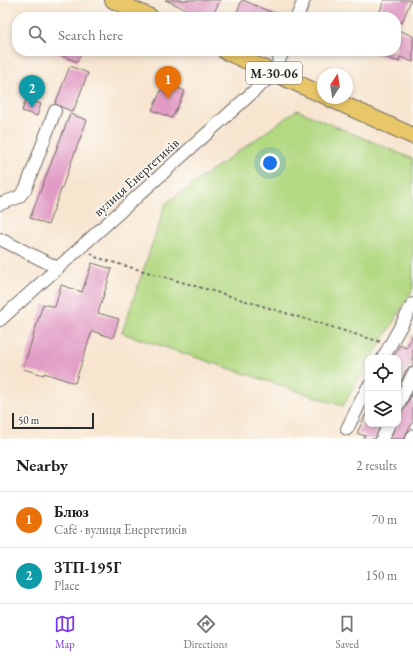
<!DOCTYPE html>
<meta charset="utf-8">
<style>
:root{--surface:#fff;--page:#f6f6f6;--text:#222;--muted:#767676;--line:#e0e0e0;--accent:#7c3aed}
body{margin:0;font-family:"EB Garamond",serif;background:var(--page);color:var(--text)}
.controls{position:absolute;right:12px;bottom:12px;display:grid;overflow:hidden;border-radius:8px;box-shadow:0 2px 6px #0003}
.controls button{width:36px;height:36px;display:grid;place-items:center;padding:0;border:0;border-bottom:1px solid var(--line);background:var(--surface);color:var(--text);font:20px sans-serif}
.compass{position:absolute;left:317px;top:68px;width:36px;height:36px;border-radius:50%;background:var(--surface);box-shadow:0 2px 6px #0003;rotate:12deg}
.scale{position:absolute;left:12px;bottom:10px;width:82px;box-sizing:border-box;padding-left:4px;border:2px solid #2b2b2b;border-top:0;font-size:11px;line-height:14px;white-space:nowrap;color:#2b2b2b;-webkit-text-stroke:3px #fdfcf7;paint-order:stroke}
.you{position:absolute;left:270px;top:163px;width:14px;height:14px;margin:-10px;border:3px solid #fff;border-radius:50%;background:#1a73e8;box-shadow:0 0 0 6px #1a73e833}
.badge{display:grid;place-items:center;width:26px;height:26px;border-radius:50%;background:var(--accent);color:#fff;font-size:13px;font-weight:700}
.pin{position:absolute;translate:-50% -33px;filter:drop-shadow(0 1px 2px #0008)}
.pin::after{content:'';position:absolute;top:21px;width:14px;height:12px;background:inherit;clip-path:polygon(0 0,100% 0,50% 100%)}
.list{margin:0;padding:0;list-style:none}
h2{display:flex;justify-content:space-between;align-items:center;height:52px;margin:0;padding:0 16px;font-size:17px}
h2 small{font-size:13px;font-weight:400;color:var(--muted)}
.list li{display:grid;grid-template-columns:26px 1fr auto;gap:12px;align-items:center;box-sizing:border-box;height:56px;padding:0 16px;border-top:1px solid var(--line)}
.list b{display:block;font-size:15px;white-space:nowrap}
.list p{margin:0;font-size:13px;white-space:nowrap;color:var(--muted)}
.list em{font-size:13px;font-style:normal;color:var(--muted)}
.icon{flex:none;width:22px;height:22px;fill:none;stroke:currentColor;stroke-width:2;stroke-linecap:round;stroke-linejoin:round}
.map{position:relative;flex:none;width:413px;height:439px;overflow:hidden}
.search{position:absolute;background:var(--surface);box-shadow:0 2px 6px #0003;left:12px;right:12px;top:12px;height:44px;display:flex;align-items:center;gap:10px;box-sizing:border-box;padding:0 14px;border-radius:16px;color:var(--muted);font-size:15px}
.sheet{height:164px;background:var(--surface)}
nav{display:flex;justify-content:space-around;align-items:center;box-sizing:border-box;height:56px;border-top:1px solid var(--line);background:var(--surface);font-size:11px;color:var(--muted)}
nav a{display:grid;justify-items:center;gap:2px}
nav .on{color:var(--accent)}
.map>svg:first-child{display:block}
</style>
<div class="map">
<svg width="413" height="439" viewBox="0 0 413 439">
<rect width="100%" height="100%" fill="#fdfcf7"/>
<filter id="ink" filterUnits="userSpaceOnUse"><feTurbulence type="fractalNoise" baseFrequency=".025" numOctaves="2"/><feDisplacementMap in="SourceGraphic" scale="8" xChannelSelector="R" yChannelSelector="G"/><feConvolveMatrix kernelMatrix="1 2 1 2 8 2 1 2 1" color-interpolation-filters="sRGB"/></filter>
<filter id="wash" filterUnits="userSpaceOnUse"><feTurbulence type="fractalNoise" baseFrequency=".012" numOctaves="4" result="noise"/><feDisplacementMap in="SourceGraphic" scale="16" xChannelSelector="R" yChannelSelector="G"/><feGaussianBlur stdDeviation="0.9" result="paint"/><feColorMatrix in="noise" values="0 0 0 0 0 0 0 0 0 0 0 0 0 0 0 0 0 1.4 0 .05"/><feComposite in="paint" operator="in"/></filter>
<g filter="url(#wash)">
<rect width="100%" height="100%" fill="#f7e5d0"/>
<path fill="#b3d983" stroke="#6f8257" d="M297 110 413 159V289L372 358H368V364L343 406 122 333 166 203Z"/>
<g id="blocks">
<g fill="#e19cc5">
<path d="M165 0H220L212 17H204Z"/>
<path d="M242 0H243L282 17H235Z"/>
<path d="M384 0H411L402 23 396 20V17H378Z"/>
<path d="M396 29 413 36V62L400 57 399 62 371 52 396 51Z"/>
<path d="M51 51H82L77 62Z"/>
<path d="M70 66 88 73 73 112 55 104Z"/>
<path d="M165 82 185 91 172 118 152 110Z"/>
<path d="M26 99 41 104 37 116 22 111Z"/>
<path d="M70 114 87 120 48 225 30 218Z"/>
<path d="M92 263 112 269 98 313 119 319 113 338 92 331 75 383 44 373V375L23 369 43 304 55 307 61 285 82 292Z"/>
<path d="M413 334V367L409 368 406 370 398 388V358H393L400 345 406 348Z"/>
<path d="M413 391V422L406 434 405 439H390L396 424H398V412L402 411 405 409Z"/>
<path d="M368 410V424H381L375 439H363L365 436 357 433Z"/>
</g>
</g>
</g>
<g filter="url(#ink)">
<use href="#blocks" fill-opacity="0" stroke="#726c65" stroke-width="1"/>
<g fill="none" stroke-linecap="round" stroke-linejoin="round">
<g stroke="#726c65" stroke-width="14">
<g id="minor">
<path d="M297 17 304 0"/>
<path d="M0 204 19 197 26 188 55 111"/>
<path d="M0 239 58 268"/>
<path d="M0 320 274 73 283 51"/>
<path d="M383 358 413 304"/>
<path d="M398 405 413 374"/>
<path d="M347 429 368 387"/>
<path d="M382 439 389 424"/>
<path d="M412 439 413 436"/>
</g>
</g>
<g stroke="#726c65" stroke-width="18">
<g id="major">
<path d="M113 0 150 17"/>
<path d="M225 51 323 95"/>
<path d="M329 98 413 136"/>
</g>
</g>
<path stroke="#726c65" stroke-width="2" stroke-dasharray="3 3" stroke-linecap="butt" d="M91 253 95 257 223 294 381 342"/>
<use href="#minor" stroke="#fff" stroke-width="12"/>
<use href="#major" stroke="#e9c769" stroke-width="16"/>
</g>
</g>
<g text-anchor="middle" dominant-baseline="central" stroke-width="3" stroke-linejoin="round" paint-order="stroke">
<rect fill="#fdfcf7" stroke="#6a6a68" stroke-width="1" x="246" y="62" width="56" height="22" rx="3"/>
<g font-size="13" font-weight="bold" fill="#2b2b2b">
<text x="274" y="73">М-30-06</text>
</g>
<g font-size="14" fill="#2b2b2b" stroke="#fdfcf7">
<text transform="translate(136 177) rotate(-42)">вулиця Енергетиків</text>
</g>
</g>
</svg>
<div class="controls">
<button><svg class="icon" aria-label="locate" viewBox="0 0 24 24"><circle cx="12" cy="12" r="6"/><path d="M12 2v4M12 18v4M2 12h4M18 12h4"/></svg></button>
<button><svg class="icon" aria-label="layers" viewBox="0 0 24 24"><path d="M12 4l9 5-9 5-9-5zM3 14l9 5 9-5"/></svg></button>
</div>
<svg class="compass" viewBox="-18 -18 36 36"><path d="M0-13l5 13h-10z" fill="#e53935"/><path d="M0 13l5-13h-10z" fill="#767676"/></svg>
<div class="scale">50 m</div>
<div class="you"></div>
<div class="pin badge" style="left:168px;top:99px;background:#e8710a">1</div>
<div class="pin badge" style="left:32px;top:108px;background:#0f9aa8">2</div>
<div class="search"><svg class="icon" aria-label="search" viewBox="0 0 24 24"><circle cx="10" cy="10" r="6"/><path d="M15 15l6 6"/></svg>Search here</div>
</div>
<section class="sheet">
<h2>Nearby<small>2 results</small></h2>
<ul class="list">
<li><span class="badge" style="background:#e8710a">1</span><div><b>Блюз</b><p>Café · вулиця Енергетиків</p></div><em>70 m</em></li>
<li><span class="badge" style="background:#0f9aa8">2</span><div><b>ЗТП-195Г</b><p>Place</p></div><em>150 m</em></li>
</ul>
</section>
<nav>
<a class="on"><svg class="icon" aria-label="map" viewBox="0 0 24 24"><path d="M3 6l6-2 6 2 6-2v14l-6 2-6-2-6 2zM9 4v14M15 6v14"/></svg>Map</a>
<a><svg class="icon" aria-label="directions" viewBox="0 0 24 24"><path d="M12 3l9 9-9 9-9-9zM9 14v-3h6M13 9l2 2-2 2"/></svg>Directions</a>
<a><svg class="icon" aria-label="saved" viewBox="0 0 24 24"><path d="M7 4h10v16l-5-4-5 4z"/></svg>Saved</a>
</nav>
